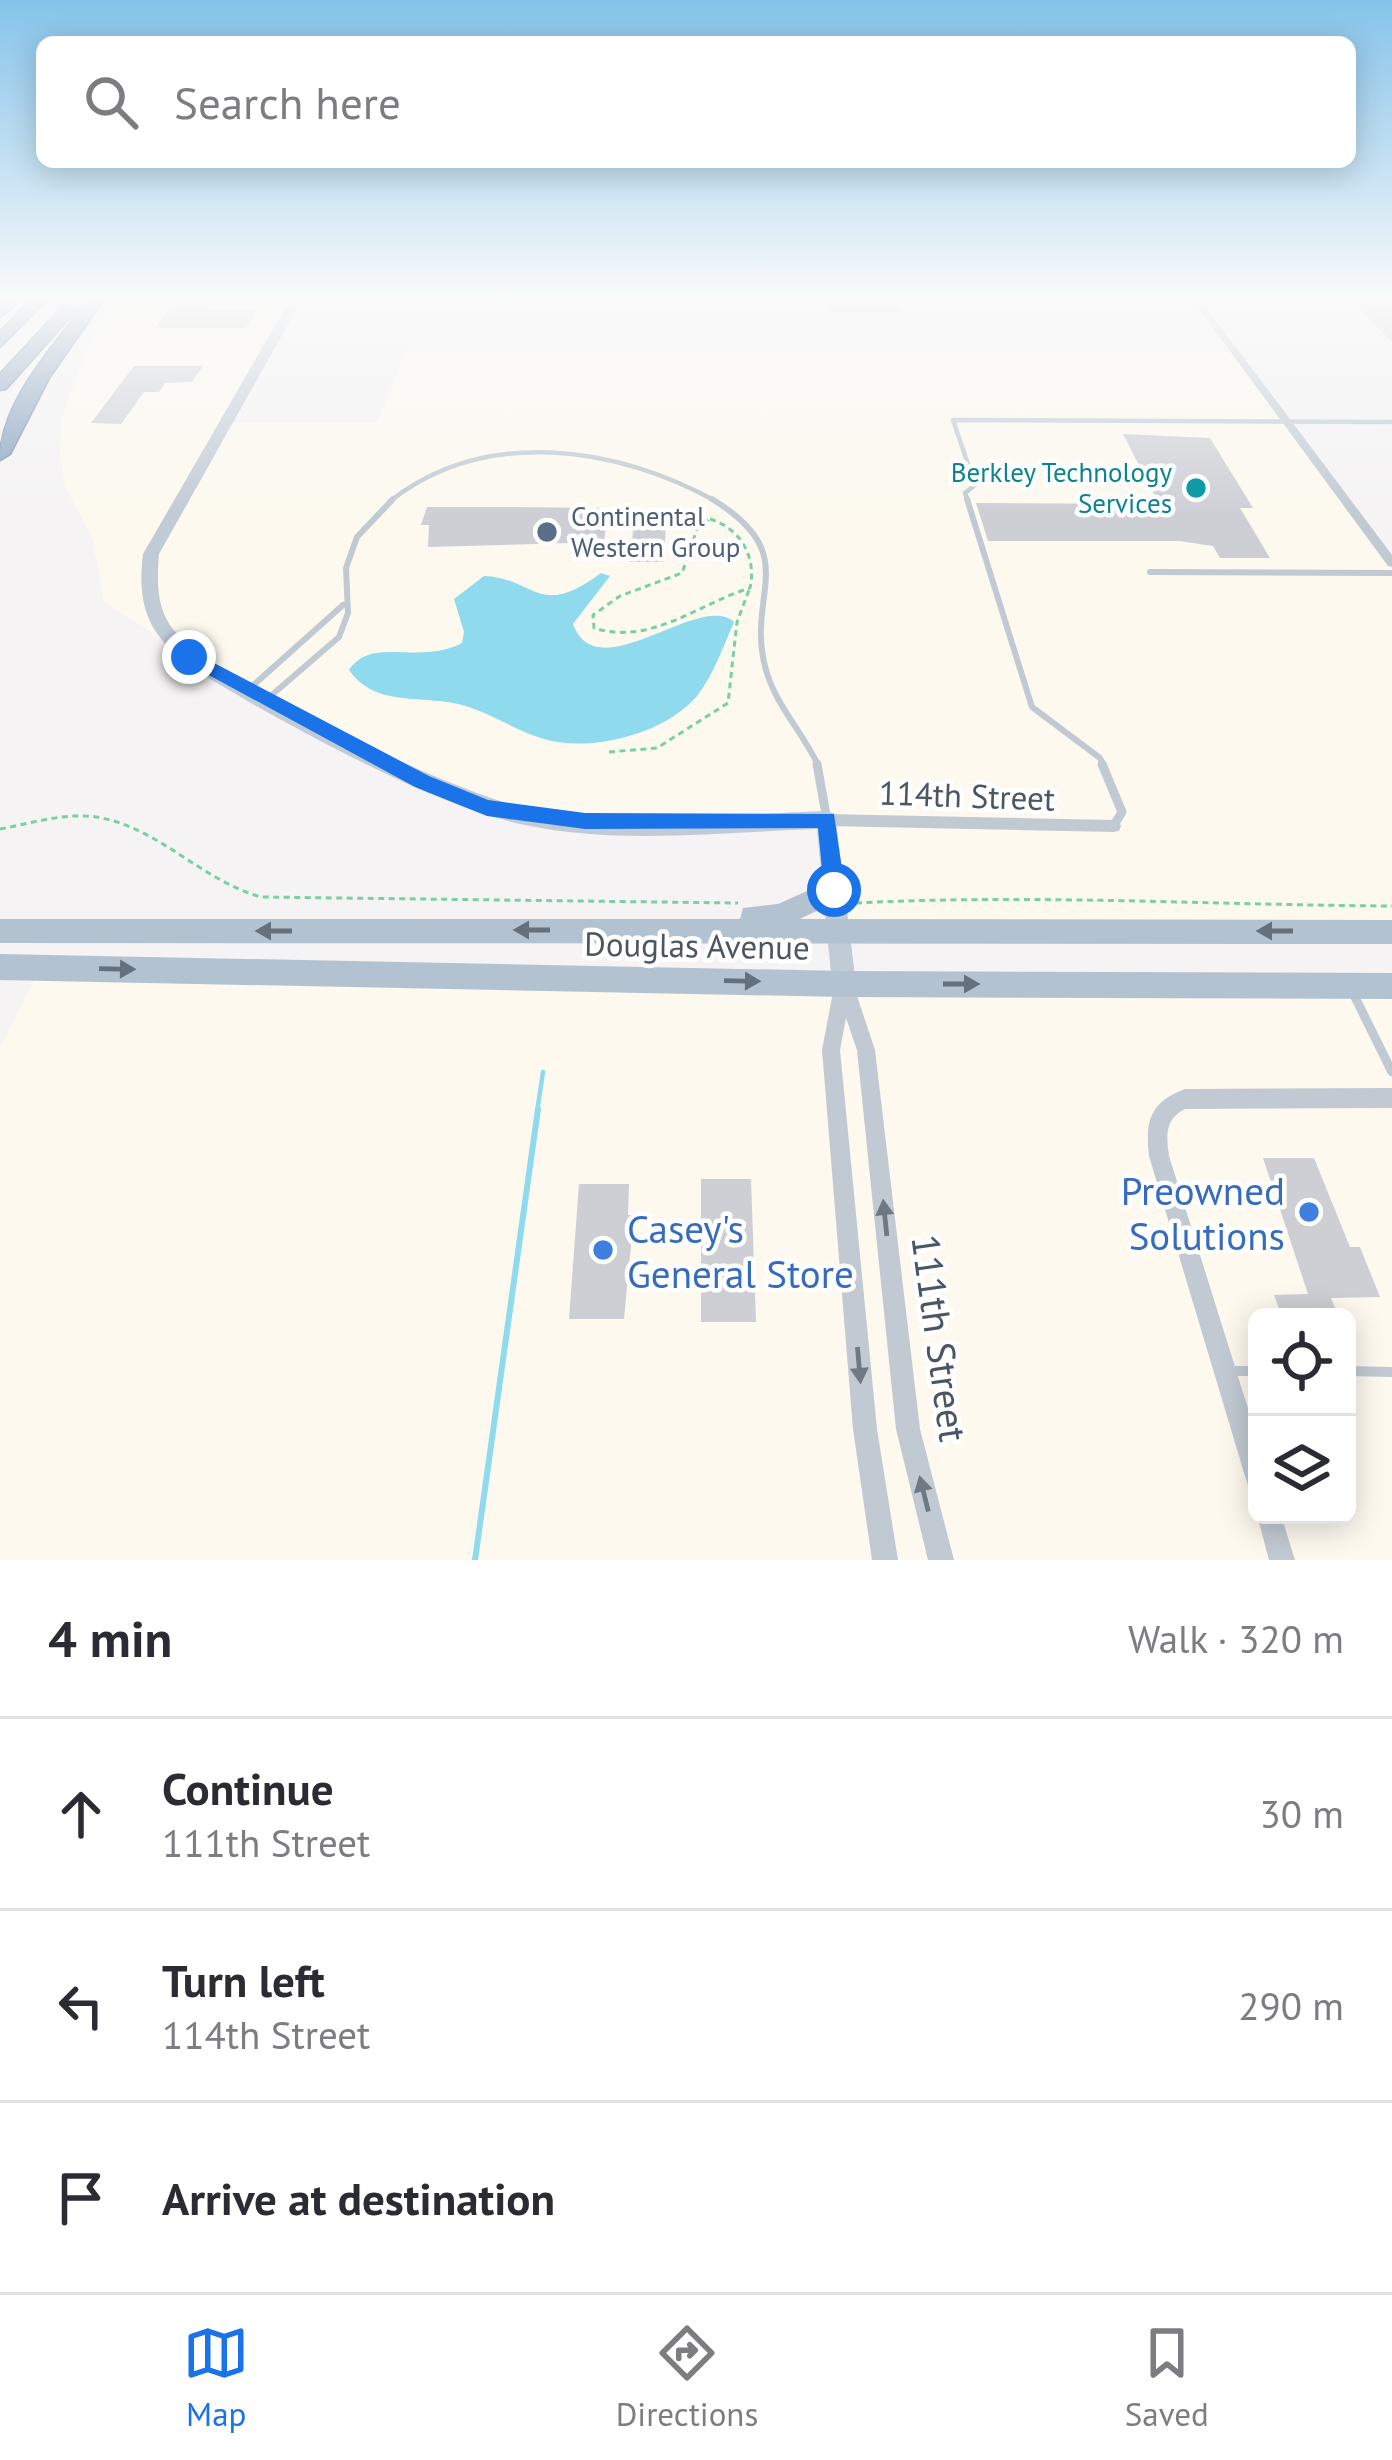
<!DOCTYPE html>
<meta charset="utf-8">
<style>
:root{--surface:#fff;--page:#f2f2f3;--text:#2b2b33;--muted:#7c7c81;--line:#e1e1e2;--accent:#1a73e8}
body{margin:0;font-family:"PT Sans",sans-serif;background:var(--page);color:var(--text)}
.controls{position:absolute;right:36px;bottom:36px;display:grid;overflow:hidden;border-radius:18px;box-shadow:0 6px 30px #0003}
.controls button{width:108px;height:108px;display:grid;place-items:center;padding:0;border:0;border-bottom:3px solid var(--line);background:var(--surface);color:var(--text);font:60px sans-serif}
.stop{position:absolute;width:36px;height:36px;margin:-27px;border:9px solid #1a73e8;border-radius:50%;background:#fff}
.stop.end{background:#1a73e8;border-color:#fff;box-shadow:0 3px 12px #0008}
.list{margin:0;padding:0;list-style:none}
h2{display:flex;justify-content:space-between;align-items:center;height:156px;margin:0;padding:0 48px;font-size:51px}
h2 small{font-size:39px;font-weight:400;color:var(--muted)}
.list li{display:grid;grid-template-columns:78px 1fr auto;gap:36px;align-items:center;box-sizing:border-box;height:192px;padding:0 48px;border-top:3px solid var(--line)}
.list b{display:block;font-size:45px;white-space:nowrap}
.list p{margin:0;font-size:39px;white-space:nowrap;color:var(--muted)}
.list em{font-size:39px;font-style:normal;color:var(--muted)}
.icon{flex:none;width:66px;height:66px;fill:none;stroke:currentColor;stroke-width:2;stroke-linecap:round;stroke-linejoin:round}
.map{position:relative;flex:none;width:1392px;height:1560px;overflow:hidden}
.search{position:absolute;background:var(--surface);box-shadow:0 6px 30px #0003;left:36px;right:36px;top:36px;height:132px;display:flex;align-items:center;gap:30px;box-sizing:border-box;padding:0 42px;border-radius:18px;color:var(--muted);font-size:45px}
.sheet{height:732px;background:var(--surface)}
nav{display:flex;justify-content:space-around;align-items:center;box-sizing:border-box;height:168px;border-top:3px solid var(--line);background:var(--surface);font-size:33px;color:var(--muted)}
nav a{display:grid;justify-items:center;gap:6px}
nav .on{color:var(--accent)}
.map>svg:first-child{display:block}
</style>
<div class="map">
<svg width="1392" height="1560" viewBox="0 0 1392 1560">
<rect width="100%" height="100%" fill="#f5f3f3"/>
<g fill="#fdf9ef" fill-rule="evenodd">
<path d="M114 298H297L225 423H377L406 351H1234L1392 563V932L838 930 827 820 585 821 486 808 189 657 104 602 92 538 65 486 60 454 62 417 86 351Z"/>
<path d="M40 968 1392 986V1560H0V1048ZM1257 1317H1347V1515H1257Z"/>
</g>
<path fill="#90daee" d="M601 573 610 576 573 624C598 691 699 591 734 622 723 647 714 674 697 696 665 734 590 753 544 739 514 730 488 711 458 704 419 695 375 707 349 670 372 635 418 666 462 643L464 632 454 599 484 576C536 578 538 620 601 573Z"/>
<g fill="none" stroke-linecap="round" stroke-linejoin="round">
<path stroke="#90daee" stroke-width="4.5" d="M537 1112 543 1072"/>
<path stroke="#90daee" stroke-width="6" d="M475 1560 538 1109"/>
</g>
<g fill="#cdcfd5">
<path d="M177 298H213L205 310H258L246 328H155Z"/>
<path d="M827 298H899L904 313H830Z"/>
<path d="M1349 298H1392V342Z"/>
<path d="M134 366H203L192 382 165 383 159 392H144L121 424 91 423Z"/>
<path d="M1123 434 1210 438 1253 508H1240L1270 558H1220L1213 546 1179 541H988L976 503 1159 504Z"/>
<path d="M427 507H502L608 508 604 542 428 547 429 525H421Z"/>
<path d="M634 521H666L664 562H630Z"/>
<path d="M1263 1158H1314L1350 1247H1360L1380 1297 1331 1298 1339 1317H1282L1274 1295 1308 1294Z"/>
<path d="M701 1179H751L756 1322H701Z"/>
<path d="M579 1184H629L628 1215H634L624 1319H569Z"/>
</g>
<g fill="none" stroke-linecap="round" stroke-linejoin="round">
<g stroke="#7690ad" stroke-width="3">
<g id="highway">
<path d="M7 298H24L0 317V304Z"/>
<path d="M32 298H49L0 347V332Z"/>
<path d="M89 298H105L49 378 10 454 0 460C0 401 56 344 89 298Z"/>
<path d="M64 305 78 308 6 389 0 390V374Z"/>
</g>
</g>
<g stroke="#7ad0a6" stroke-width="3" stroke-dasharray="6 4.5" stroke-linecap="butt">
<path d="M710 519C740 528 757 557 750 588 698 604 650 646 594 628L593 615 620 596 682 573 697 529Z"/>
<path d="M609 752 657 748 728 703 737 622 749 590"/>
<path d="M0 829C33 823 69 811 102 818 161 830 203 881 261 897L738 903"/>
<path d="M856 903C1035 894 1213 905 1392 906"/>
</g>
<g stroke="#c1cad2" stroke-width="4.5">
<path d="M389 502C485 426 617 446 717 502"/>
<path d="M968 502 965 493 975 485 953 420 1392 422"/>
</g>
<g stroke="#c1cad2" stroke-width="6">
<path d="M712 499C804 555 746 593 765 666 774 704 803 732 819 767"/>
<path d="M967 499 1032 707 1100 758 1104 767"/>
<path d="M1150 572 1392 573"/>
<path d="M248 690 343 605"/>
<path d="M266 700 339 637 348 613 346 568 357 537 393 499"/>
</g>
<g stroke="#c1cad2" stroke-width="9">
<path d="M817 764 827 820"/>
<path d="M1102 764 1122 812 1114 825"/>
<path d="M1353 993 1392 1072"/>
</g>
<g stroke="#c1cad2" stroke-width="10">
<path d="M1232 1371H1257"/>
<path d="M1347 1371 1392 1372"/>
</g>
<g fill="#c1cad2" fill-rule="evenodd">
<path d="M1191 298H1199L1392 555V567L1388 566Z"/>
<path d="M827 814 1113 820 1119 821 1121 826 1119 831 1113 832 827 826 822 824 819 820 822 816Z"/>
<path d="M844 976 850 978 853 984 875 1050 920 1429 954 1560H928L896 1429 857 1050 846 1018 840 1050 877 1429 898 1560H872L853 1429 822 1050 834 987 838 978Z"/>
<path d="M1392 1088V1108L1185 1109C1165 1119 1166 1135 1169 1156L1257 1437V1488L1248 1485 1245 1476 1149 1156C1145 1121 1150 1102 1185 1089Z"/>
<path d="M1257 1515H1281L1295 1560H1269Z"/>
</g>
<path fill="#c1cbd6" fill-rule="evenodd" d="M291 298H303L159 554C157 578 156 604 170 625 204 678 459 794 525 808 623 828 729 814 827 811L835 814 856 984 853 992 844 995 835 992 832 984 817 829C722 832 619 845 525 825 440 807 328 746 251 703 221 685 185 667 162 640 141 615 139 585 143 554Z"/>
<g fill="#b3c2d1" fill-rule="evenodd">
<path d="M834 879 843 882 847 890 843 898 800 919 1392 920V944L0 943V919H740L743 908 778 904Z"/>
<path d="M0 954 844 971 1392 973V999L844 997 0 980Z"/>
</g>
<use href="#highway" fill="#8ba5c1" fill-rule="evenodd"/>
</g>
<defs><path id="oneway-solid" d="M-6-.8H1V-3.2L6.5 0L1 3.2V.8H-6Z" transform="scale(3)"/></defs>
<g fill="#64717d">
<use href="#oneway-solid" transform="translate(532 930) rotate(180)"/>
<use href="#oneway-solid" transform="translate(274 931) rotate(180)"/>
<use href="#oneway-solid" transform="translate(1275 931) rotate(-180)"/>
<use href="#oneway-solid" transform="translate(117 969) rotate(1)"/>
<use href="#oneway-solid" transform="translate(742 981) rotate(1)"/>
<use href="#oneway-solid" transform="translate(961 984)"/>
</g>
<g fill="#6e7983">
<use href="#oneway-solid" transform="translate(885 1218) rotate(-96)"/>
<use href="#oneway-solid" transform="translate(859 1365) rotate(85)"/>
<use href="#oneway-solid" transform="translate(924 1494) rotate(-104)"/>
</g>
<linearGradient id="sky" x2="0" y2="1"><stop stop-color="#85c3ea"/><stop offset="0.58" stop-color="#fafafa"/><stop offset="1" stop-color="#fafafa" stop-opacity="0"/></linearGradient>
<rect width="1392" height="516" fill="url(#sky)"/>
<path fill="#1a73e8" d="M183 653H195L429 776 488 800 585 813 834 814 845 890 834 899 824 890 818 828 585 829 487 816 415 787 183 661Z"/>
<circle fill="#0f9aa8" stroke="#fff" stroke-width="4.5" cx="1196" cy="488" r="12"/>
<circle fill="#5c6f8a" stroke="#fff" stroke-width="4.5" cx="547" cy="532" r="12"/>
<g fill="#3f7fe0" stroke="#fff" stroke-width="4.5">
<circle cx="1309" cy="1212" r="12"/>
<circle cx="603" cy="1250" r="12"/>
</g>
<g text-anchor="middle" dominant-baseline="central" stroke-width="9" stroke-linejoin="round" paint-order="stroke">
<g font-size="27" fill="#0d838f" stroke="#fff" text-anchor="end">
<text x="1172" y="472">Berkley Technology<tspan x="1172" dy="31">Services</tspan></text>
</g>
<g font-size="27" fill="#4e5e75" stroke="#fff" text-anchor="start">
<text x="571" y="516">Continental<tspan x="571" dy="31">Western Group</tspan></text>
</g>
<g font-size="33" fill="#4a5661" stroke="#fff">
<text transform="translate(967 795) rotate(2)">114th Street</text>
<text transform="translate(697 945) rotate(1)">Douglas Avenue</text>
</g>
<g font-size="39" fill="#366cbe" stroke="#fff" text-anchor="end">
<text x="1285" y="1190">Preowned<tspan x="1285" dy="45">Solutions</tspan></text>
<text x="627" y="1228" text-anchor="start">Casey's<tspan x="627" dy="45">General Store</tspan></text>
</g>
<g font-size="39" fill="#4a5661" stroke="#fff">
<text transform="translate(940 1338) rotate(82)">111th Street</text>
</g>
</g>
</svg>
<div class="controls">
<button><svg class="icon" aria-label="locate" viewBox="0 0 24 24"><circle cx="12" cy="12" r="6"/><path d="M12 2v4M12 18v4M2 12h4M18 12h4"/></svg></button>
<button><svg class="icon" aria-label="layers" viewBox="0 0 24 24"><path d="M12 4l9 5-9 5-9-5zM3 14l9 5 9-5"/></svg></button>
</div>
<div class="stop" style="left:834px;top:890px"></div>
<div class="stop end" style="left:189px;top:657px"></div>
<div class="search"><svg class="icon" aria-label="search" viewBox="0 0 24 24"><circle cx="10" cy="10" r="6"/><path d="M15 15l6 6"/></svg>Search here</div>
</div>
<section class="sheet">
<h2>4 min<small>Walk · 320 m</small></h2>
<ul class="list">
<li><svg class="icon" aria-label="ahead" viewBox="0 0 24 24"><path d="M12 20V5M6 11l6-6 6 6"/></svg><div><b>Continue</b><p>111th Street</p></div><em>30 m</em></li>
<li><svg class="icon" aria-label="left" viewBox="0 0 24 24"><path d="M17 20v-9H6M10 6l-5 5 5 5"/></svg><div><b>Turn left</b><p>114th Street</p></div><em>290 m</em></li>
<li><svg class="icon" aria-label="arrive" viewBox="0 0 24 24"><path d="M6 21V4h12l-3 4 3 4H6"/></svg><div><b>Arrive at destination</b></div></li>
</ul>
</section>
<nav>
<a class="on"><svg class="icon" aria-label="map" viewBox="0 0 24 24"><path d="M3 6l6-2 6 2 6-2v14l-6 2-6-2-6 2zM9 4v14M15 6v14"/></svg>Map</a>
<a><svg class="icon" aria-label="directions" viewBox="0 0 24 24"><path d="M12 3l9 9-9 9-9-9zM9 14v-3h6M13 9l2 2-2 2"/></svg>Directions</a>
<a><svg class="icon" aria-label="saved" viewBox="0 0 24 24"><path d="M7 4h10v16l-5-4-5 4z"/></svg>Saved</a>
</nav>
